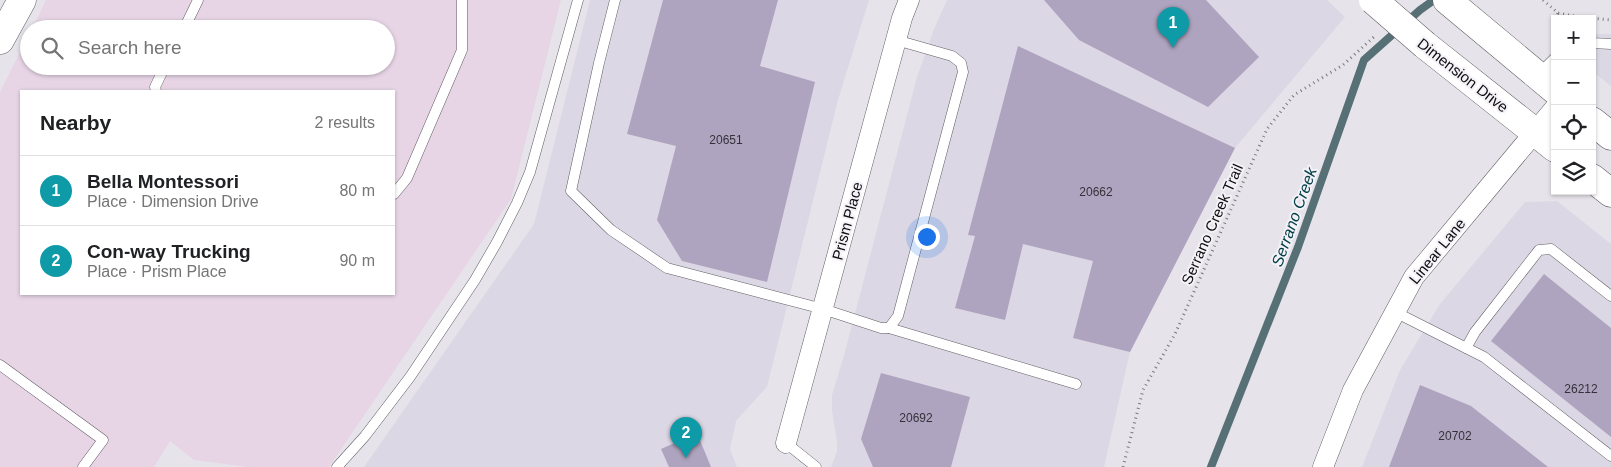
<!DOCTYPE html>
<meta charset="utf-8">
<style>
:root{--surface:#fff;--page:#f2f2f2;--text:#202124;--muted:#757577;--line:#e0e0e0;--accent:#d93025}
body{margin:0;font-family:Helvetica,sans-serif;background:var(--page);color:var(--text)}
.controls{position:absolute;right:15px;top:15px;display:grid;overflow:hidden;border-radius:0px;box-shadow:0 1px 4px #0004}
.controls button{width:45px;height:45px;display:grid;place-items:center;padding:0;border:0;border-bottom:1px solid var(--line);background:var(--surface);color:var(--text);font:25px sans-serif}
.you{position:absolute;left:926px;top:236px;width:18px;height:18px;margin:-12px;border:4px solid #fff;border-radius:50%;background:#1a73e8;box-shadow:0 0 0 8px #1a73e833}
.badge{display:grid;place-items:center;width:32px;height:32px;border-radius:50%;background:var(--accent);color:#fff;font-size:16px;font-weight:700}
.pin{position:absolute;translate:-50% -41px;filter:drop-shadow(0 1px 2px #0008)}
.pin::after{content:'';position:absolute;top:26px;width:18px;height:15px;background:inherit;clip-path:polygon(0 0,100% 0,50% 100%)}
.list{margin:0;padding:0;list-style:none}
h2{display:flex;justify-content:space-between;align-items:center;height:65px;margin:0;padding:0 20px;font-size:21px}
h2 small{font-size:16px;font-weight:400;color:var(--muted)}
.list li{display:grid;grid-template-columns:32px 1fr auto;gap:15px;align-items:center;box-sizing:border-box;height:70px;padding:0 20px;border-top:1px solid var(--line)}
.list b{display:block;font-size:19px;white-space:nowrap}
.list p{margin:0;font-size:16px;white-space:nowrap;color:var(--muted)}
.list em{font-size:16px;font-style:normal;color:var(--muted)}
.icon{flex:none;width:28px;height:28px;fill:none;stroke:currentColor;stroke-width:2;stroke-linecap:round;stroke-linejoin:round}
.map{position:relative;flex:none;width:1611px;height:467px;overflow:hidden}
.search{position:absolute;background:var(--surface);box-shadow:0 1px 4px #0004;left:20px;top:20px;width:375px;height:55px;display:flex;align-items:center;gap:12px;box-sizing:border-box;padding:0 18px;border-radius:28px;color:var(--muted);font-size:19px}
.panel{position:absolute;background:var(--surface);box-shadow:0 1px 4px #0004;left:20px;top:90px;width:375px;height:205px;border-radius:0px}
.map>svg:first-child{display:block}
</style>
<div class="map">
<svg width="1611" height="467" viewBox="0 0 1611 467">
<rect width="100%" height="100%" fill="#e6e4ea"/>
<g fill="#dcd7e4">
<path d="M590 0H869L838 100 767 387 736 421 730 449 737 467H364L534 224Z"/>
<path d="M947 0H1327L1345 17 1235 148 1130 352 1104 467H831L837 451V442L832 411V395L843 359 917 77 934 29Z"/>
<path d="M1592 34H1611V86L1592 71Z"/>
<path d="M1557 201 1611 244V467H1362L1400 370 1440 304 1525 202Z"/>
</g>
<path fill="#e7d5e6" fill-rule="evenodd" d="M46 0H561L511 199 329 467H248L194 460 170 441 154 467H0V92L29 34V66H386V29H32ZM21 91H394V294H21Z"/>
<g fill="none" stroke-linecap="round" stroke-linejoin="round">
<path stroke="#577075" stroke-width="8" d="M1211 467 1298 247 1364 60 1420 10 1434 0"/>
</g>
<g fill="#afa4bf">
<path d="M663 0H778L760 66 815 82 767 282 682 261 657 220 676 146 627 134Z"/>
<path d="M1044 0H1206L1259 57 1208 107 1079 40Z"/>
<path d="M1018 46 1235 148 1130 352 1073 338 1093 261 1023 244 1005 320 955 308 975 236 968 235Z"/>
<path d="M1544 274 1611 328V437L1491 341Z"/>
<path d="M881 373 970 397 951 467H873L861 439Z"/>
<path d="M1420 385 1471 406 1548 467H1389Z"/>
<path d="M697 433 711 467H669L661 449Z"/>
</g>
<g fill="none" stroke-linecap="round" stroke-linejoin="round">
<g stroke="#605e63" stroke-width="11">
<g id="lane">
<path d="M615 0 599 63 571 191 611 230 667 268 823 309 881 328H889L898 316 963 72 961 63 952 56 896 40"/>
<path d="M184 29 198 0"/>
<path d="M1592 43 1611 44"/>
<path d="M1539 74 1555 58"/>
<path d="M156 91 155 87 165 66"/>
<path d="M394 194 407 178 462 50V0"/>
<path d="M1395 312 1484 357 1611 456"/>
<path d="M889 328 1076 384"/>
<path d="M1466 348 1475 332 1539 250 1551 249 1611 296"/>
<path d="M0 365 103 440 83 467"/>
<path d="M786 443 816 467"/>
<path d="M337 467 365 436 410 377 475 280 497 242 517 203 530 172 578 0"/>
</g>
</g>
<g stroke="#605e63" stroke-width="21">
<g id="street">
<path d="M786 443 902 18 909 0"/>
<path d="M1323 467 1353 390 1414 277 1555 108"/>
</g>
</g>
<g stroke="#605e63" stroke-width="29">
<g id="secondary">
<path d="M1447 0 1555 90"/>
<path d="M0 40 22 0"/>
<path d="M1425 45 1555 148"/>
<path d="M1592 121 1611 136"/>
<path d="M1592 178 1611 193"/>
</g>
</g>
<g stroke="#79787c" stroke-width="3" stroke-dasharray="1 4" stroke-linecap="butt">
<path d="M1543 0 1558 13 1579 17 1611 20"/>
<path d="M1556 19 1558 13"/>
<path d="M1123 467 1143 390 1175 334 1267 129 1294 95 1343 65 1376 35"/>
</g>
<use href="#lane" stroke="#fff" stroke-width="10"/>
<use href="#street" stroke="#fff" stroke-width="20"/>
<use href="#secondary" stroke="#fff" stroke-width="28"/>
<g stroke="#605e63" stroke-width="29" stroke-linecap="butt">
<path id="secondary-bridge" d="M1373 0 1425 45"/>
</g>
<use href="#secondary-bridge" stroke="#fff" stroke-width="28"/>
</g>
<g text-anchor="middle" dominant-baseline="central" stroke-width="4" stroke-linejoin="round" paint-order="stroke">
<g font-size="12" fill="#35313a">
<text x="726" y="140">20651</text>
<text x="1096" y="192">20662</text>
<text x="1581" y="389">26212</text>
<text x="916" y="418">20692</text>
<text x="1455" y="436">20702</text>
</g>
<g font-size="15" fill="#0c0b0d" stroke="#f4f1f7">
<text transform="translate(1463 75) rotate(38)">Dimension Drive</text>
<text transform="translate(847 221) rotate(-75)">Prism Place</text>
<text transform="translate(1212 224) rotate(-66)">Serrano Creek Trail</text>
<text transform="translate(1437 251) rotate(-51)">Linear Lane</text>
</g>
<g font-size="16" font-style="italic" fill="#044048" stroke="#f4f1f7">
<text transform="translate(1294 217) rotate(-70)">Serrano Creek</text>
</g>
</g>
</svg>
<div class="controls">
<button>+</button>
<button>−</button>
<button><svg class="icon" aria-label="locate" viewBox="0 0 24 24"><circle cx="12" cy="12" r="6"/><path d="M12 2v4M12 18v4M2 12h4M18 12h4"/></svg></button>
<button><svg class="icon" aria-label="layers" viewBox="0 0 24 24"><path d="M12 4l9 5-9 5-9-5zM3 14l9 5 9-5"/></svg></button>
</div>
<div class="you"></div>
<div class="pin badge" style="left:1173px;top:48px;background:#0f9aa8">1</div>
<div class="pin badge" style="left:686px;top:458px;background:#0f9aa8">2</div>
<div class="search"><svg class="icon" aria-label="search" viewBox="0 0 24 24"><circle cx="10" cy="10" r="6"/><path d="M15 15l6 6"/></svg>Search here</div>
<section class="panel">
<h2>Nearby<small>2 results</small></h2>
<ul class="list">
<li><span class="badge" style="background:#0f9aa8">1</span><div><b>Bella Montessori</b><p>Place · Dimension Drive</p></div><em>80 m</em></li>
<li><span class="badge" style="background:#0f9aa8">2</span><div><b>Con-way Trucking</b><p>Place · Prism Place</p></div><em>90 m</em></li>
</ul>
</section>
</div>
